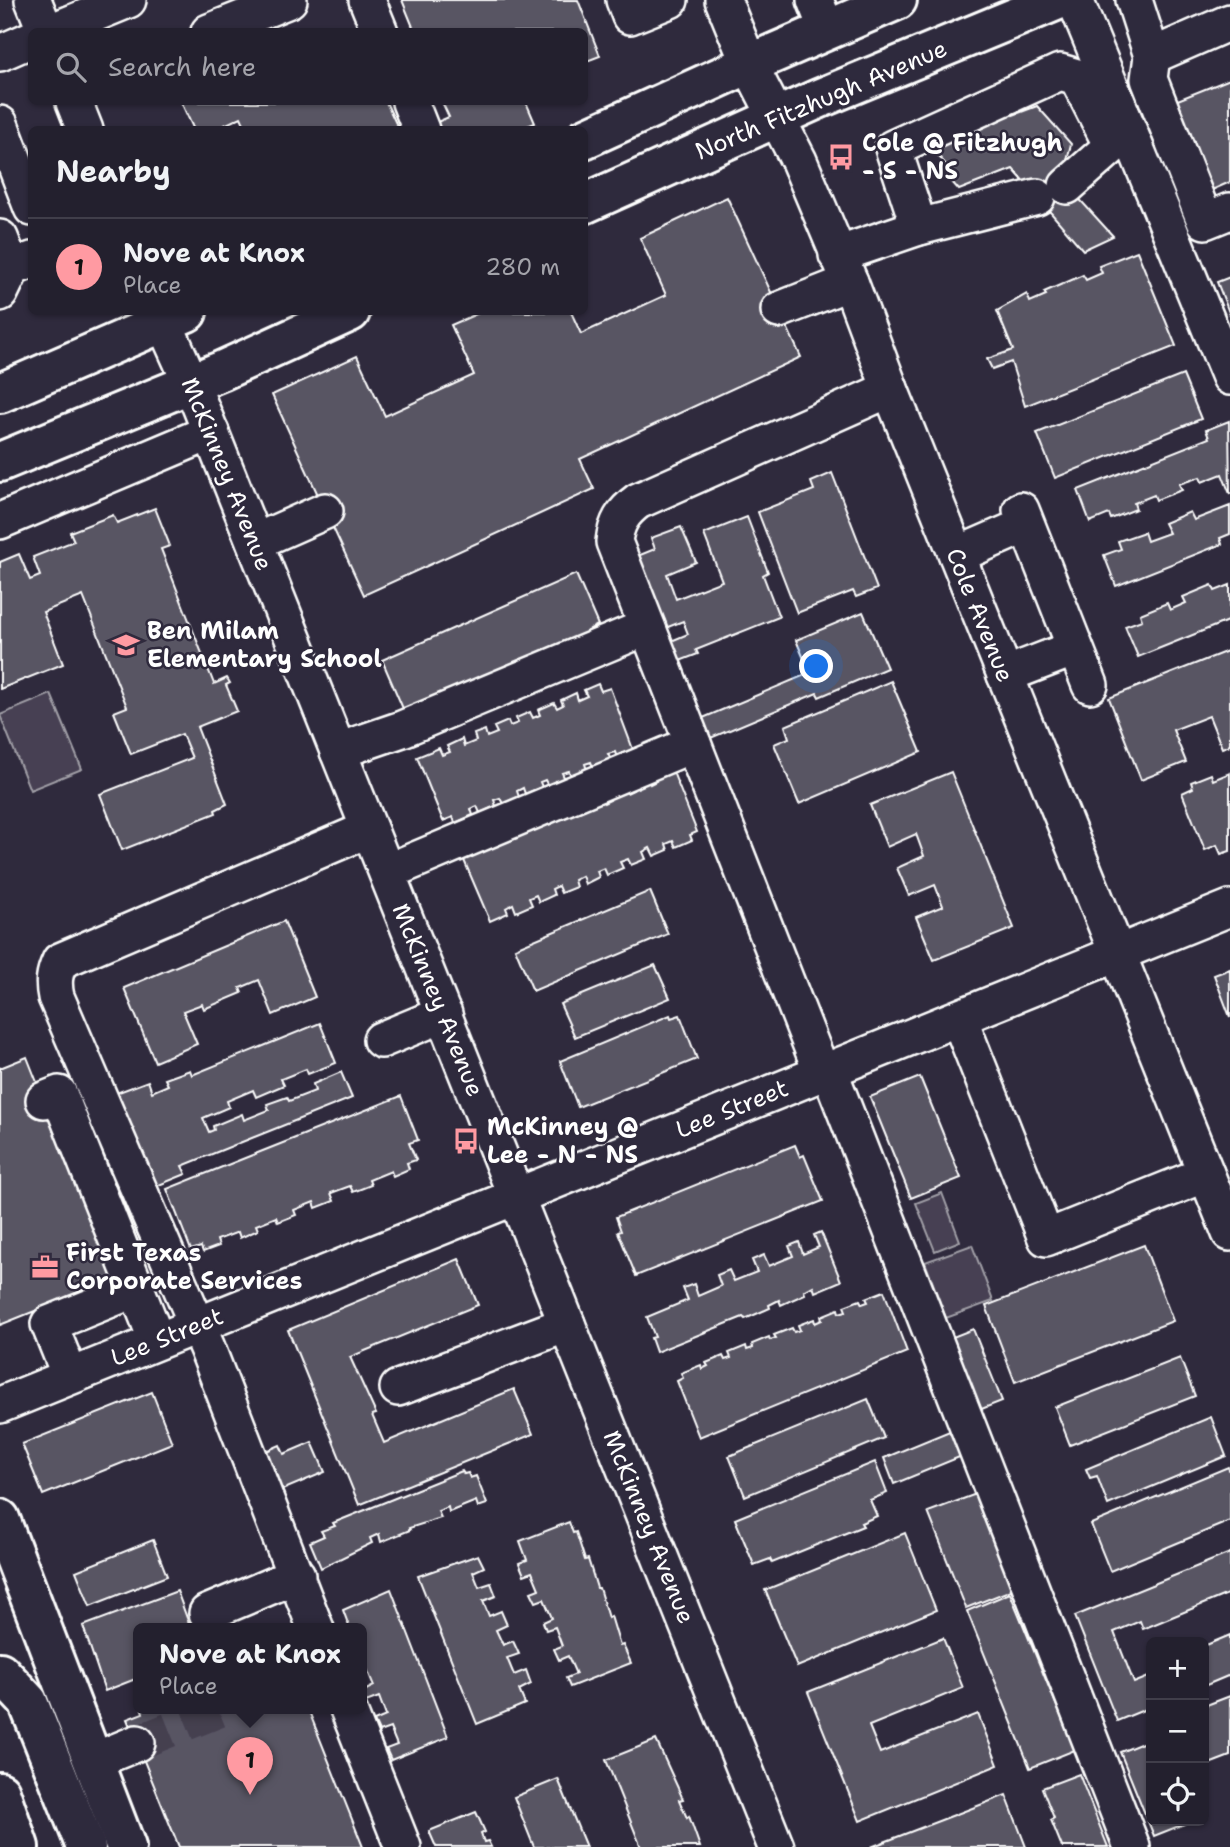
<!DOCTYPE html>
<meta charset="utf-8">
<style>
:root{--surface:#23202e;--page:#2f2d3a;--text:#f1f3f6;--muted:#a3a3aa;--line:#403e4a;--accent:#ff9aa2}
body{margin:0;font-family:"Shantell Sans",sans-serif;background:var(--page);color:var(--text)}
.controls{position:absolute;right:21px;bottom:21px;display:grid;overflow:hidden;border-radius:10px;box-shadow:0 2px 5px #0004}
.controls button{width:63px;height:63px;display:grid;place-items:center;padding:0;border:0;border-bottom:2px solid var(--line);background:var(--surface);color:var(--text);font:35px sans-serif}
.you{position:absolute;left:817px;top:667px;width:24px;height:24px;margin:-18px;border:5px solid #fff;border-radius:50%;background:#1a73e8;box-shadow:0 0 0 10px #1a73e833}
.badge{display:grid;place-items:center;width:46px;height:46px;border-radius:50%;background:var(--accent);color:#111;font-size:23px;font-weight:700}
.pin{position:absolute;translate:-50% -58px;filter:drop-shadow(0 2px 4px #0008)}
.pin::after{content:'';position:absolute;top:37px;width:24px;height:21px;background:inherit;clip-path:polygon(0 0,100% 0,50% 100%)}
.popup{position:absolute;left:133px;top:1623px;width:234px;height:91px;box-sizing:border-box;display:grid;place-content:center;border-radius:10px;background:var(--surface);filter:drop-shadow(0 2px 5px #0005);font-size:23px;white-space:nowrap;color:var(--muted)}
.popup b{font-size:26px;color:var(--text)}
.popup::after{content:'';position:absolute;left:50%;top:100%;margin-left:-14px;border:14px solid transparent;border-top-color:var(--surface)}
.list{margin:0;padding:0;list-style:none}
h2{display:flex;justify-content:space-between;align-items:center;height:91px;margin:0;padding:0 28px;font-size:30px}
h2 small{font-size:23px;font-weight:400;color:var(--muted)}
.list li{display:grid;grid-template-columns:46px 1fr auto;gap:21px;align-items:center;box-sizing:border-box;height:98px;padding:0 28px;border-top:2px solid var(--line)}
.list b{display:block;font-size:26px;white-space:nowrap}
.list p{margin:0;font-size:23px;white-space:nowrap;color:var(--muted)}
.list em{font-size:23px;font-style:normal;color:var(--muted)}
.icon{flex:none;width:38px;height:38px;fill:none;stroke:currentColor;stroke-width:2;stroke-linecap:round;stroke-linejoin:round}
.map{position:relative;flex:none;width:1230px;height:1847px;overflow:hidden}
.search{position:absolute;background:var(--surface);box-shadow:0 2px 5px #0004;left:28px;top:28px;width:560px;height:77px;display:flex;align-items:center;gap:18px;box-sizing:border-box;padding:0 24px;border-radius:10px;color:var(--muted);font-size:26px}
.panel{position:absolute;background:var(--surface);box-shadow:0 2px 5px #0004;left:28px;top:126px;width:560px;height:189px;border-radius:10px}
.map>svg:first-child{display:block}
</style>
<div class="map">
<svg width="1230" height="1847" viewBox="0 0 1230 1847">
<rect width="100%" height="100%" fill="#2f2a3d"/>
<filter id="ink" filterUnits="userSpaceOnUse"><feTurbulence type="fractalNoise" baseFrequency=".0143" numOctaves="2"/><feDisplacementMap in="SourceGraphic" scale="14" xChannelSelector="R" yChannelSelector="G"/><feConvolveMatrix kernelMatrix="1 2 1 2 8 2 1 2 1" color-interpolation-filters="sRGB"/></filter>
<g filter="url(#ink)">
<g fill="#464152" stroke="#a2a0a8" stroke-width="2">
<path d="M51 694 82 769 30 790 0 715Z"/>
<path d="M942 1193 960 1241 935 1251 916 1203Z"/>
<path d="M972 1245 993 1301 946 1318 925 1262Z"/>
</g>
<g fill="#595564" stroke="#fff" stroke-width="2">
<path d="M402 0H578L600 56 584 62V32H415Z"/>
<path d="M1230 79V182L1212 190 1175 101Z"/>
<path d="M181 102H386L399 130H247L241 117 214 130H194Z"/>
<path d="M442 102H526L535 123 517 130H440L437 122 449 117Z"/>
<path d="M1037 106 1071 144 1062 180 1113 236 1083 250 1013 169 959 190 951 181 957 177 931 148 998 121 1008 111 1013 115Z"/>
<path d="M727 197 801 357 580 459 594 489 364 595 272 395 357 356 385 416 474 375 451 325 481 312H571L581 334 666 295 640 238Z"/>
<path d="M1137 251 1176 346 1025 406 1011 362 992 369 987 359 1013 350 997 311 1027 294 1030 302 1046 295 1044 292 1083 275 1086 280 1102 273 1099 266Z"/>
<path d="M1230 277V315L1217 282Z"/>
<path d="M1183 375 1201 419 1055 478 1037 433Z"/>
<path d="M1229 421 1230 494 1222 474 1202 482 1200 477 1179 484 1182 490 1156 500 1154 495 1134 503 1136 509 1111 519 1109 514 1090 522 1078 490 1209 438 1206 430Z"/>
<path d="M832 473 877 589 856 597 853 591 797 613 758 512 814 490 811 482Z"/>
<path d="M1230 506V534L1220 538 1222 544 1116 586 1104 555 1121 549 1118 541 1144 532 1147 541 1169 533 1164 523 1190 512 1194 520Z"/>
<path d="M155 508 170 546 161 549 214 684 227 678 230 683 226 685 237 711 197 727 227 804 215 810 216 813 122 850 100 794 192 758 182 734 131 754 114 712 127 707 83 596 43 612 63 664 0 689V562L19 554 30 580 40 576 33 557 74 541 70 532 113 515 117 523Z"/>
<path d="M747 517 768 572 763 575 779 617 696 650 698 654 672 664 664 644 688 634 683 621 663 629 635 557 655 549 651 538 681 527 696 562 667 574 676 599 722 581 704 534Z"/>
<path d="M576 574 598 625 590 629 591 632 407 718 382 660Z"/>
<path d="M1212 585 1215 591 1230 585V620L1138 657 1125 626 1142 620 1140 614 1167 603 1170 610 1186 603 1183 597Z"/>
<path d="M863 612 887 668 819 697 817 693 706 740 698 720 810 673 796 640Z"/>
<path d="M1230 650V745L1222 748 1209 716 1173 730 1186 762 1141 780 1109 698Z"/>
<path d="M891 681 921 752 799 804 774 744 789 738 785 726Z"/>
<path d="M598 684 601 691 610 688 634 752 617 758 615 752 608 754 611 760 593 767 591 762 585 764 587 770 571 777 569 771 562 773 565 779 548 786 545 780 540 782 542 787 525 794 523 788 517 791 519 797 503 804 500 798 494 800 496 806 480 813 477 806 471 809 473 815 455 823 453 817 443 821 417 757 439 748 442 755 450 752 447 746 462 739 464 746 476 741 474 734 485 730 487 737 497 733 494 727 508 721 510 726 518 723 516 718 530 712 533 718 540 715 538 710 554 703 557 708 563 705 561 700 576 693 578 700 587 696 584 690Z"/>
<path d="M671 767 697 832 690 835 692 840 676 847 673 841 666 844 668 850 654 856 650 848 643 852 646 859 631 865 628 859 620 862 623 868 607 875 604 868 597 871 599 877 585 884 582 876 574 880 576 887 561 893 558 886 552 889 554 895 539 902 536 895 529 898 532 905 516 912 513 904 506 908 508 913 490 921 463 858 533 822 537 829 542 827 539 820 555 813 558 820 564 818 562 812 578 804 581 811 588 808 586 802 601 796 604 803 610 800 607 793 624 786 627 793 633 790 630 784 647 776 650 784 656 781 653 775Z"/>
<path d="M951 772 1014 928 934 960 916 917 943 906 935 885 909 896 897 868 924 856 916 834 887 847 870 805Z"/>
<path d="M1230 773V851L1221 854 1217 845 1205 850 1182 793 1193 788 1191 782 1211 774 1213 780Z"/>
<path d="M650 891 668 934 533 991 515 948Z"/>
<path d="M284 921 315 997 273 1015 259 980 240 988 242 993 204 1009 202 1004 183 1011 197 1044 155 1062 124 988Z"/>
<path d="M655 965 670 998 575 1037 560 1004Z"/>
<path d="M1230 969V1017L1214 975Z"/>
<path d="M670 1015 671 1018 680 1015 697 1059 578 1107 560 1061Z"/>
<path d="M320 1023 336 1063 308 1074 306 1069 281 1079 284 1085 256 1097 253 1090 227 1101 229 1107 203 1118 209 1132 214 1130 213 1126 242 1114 244 1120 269 1110 267 1104 287 1097 289 1101 315 1091 313 1084 341 1072 352 1098 182 1166 186 1174 154 1187 116 1093 148 1081 152 1092 168 1085 165 1079 190 1070 192 1075Z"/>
<path d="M27 1057 115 1279 0 1325V1068Z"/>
<path d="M920 1077 961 1178 911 1198 870 1097Z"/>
<path d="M401 1096 418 1140 409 1143 416 1160 407 1163 409 1169 393 1176 391 1171 369 1180 371 1185 353 1192 350 1186 331 1193 334 1201 316 1208 314 1202 294 1210 296 1215 278 1222 276 1217 256 1225 258 1230 240 1238 238 1232 217 1240 219 1246 203 1252 201 1247 191 1250 167 1189Z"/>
<path d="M795 1145 800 1157 804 1155 823 1201 636 1276 618 1232 621 1231 616 1217Z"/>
<path d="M821 1232 841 1281 815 1292 813 1286 804 1291 805 1294 781 1305 779 1300 769 1305 770 1308 745 1319 743 1317 656 1352 651 1338 655 1337 647 1317 688 1300 683 1288 694 1284 698 1296 721 1286 717 1275 729 1270 734 1281 757 1272 752 1260 764 1255 769 1266 793 1256 789 1246 799 1242 803 1254 819 1247 814 1235Z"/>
<path d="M1144 1245 1173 1321 1015 1382 986 1306Z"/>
<path d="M459 1259 478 1305 350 1357 376 1414 372 1415 384 1443 514 1389 533 1434 359 1505 288 1330Z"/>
<path d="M884 1291 907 1352 699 1437 677 1381 683 1378 681 1373 701 1365 702 1369 708 1366 706 1363 723 1356 725 1360 731 1358 729 1353 746 1346 747 1350 753 1348 752 1344 769 1337 770 1340 776 1338 774 1335 792 1328 794 1332 800 1330 798 1325 814 1319 815 1323 822 1320 821 1316 838 1309 839 1313 846 1311 844 1306 860 1300 862 1304 868 1302 866 1298Z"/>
<path d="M973 1329 1002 1401 974 1412 945 1340Z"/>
<path d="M1180 1358 1195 1396 1070 1445 1055 1407Z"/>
<path d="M152 1392 172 1443 43 1495 22 1444Z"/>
<path d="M868 1399 884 1438 745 1496 729 1456Z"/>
<path d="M1211 1417 1226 1456 1108 1505 1097 1476 1090 1478 1086 1469Z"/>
<path d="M952 1430 962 1456 894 1484 884 1458Z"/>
<path d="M312 1442 325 1472 280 1491 264 1452 280 1445 284 1454Z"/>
<path d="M875 1462 887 1493 870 1500 877 1516 861 1523 863 1526 772 1563 770 1559 754 1565 735 1519Z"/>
<path d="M1228 1467 1230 1472V1521L1110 1571 1091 1524Z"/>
<path d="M462 1471 464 1474 468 1473 470 1478 476 1476 487 1504 478 1507 476 1501 449 1512 448 1507 438 1511 441 1518 409 1528 410 1530 381 1542 379 1534 370 1538 372 1543 321 1568 310 1542 324 1536 321 1531 335 1526 333 1523Z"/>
<path d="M976 1494 1014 1589 966 1608 928 1512Z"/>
<path d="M569 1522 573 1533 576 1532 585 1560 588 1559 597 1588H599L608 1618 611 1616 620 1646 623 1645 631 1663 570 1687 566 1678 576 1674 568 1656 559 1660 554 1649 562 1646 555 1627 546 1630 543 1622 552 1618 544 1599 536 1602 531 1592 539 1589 532 1572 524 1575 519 1563 527 1560 520 1541Z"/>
<path d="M905 1533 936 1610 797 1667 765 1590Z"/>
<path d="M153 1540 167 1576 90 1606 76 1571Z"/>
<path d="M1230 1553V1593L1143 1629 1140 1621 1114 1632 1134 1683 1151 1676V1707L1117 1721 1075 1616Z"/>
<path d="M478 1555 484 1567 473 1572 479 1587 491 1583 496 1596 483 1601 489 1616 501 1611 507 1625 496 1630 503 1645 513 1641 519 1654 507 1658 514 1675 526 1670 531 1684 519 1690 525 1704 477 1724 418 1576Z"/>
<path d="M391 1589 448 1737 391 1760 386 1749 397 1745 390 1728 379 1732 374 1721 386 1716 379 1697 366 1702 362 1692 374 1686 367 1669 362 1671V1629H350L343 1610Z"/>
<path d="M177 1591 191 1629H138V1678L105 1691 83 1626Z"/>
<path d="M1010 1593 1075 1750 1030 1768 967 1611Z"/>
<path d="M1230 1635V1675L1204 1686V1646Z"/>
<path d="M943 1638 963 1688 869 1726 880 1753 978 1714 998 1765 860 1821 808 1692Z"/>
<path d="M1230 1696V1756L1204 1766V1706Z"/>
<path d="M142 1709H308L363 1847H179L127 1719 143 1713Z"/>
<path d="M656 1740 683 1799 679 1800 687 1818 689 1816 700 1847H641L606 1760Z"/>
<path d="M1150 1740 1151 1821H1182L1184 1824 1154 1836 1120 1752Z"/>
<path d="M1079 1774 1108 1847H1062L1051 1820 1054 1818 1042 1788Z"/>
<path d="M558 1779 586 1847H534L514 1797Z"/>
<path d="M1006 1795 1026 1847H871Z"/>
<path d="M476 1812 485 1832 481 1834 484 1842 488 1841 491 1847H436L429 1831Z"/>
</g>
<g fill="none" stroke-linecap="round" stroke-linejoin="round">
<path stroke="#443f50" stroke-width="35" stroke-dasharray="35 18" stroke-linecap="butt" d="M137 1743 221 1709"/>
<g stroke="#fff" stroke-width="40">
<g id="minor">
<path d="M33 0 46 32"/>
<path d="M367 0 380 32"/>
<path d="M624 0 630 16 670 0"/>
<path d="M723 0 749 64 799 161 850 282 890 389 1230 1233"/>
<path d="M815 0 827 30"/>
<path d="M1075 0 1230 377"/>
<path d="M1134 0 1152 56 1149 79 1205 221 1230 211"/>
<path d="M50 32 128 0"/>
<path d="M209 32 289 0"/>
<path d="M0 53 32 39"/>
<path d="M1152 56 1230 22"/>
<path d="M74 102 85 130"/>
<path d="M410 102 421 130"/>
<path d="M0 124 32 208"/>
<path d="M919 227 893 148 1060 72 1077 77 1112 146 1067 186"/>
<path d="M0 238 12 268H0"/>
<path d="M837 255 919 227 1037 197"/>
<path d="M0 293 12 268 32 260"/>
<path d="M779 310 850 282"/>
<path d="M159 312 191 383 776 1847"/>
<path d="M1021 510 1090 685"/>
<path d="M0 521 211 432"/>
<path d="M255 542 325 511"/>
<path d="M957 555 1026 525"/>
<path d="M1005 675 1075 648"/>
<path d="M338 751 402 729 647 627"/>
<path d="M387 872 693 744"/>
<path d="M959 1018 1046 1238 1206 1174"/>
<path d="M381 1040 444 1014"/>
<path d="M829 1070 1132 1847"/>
<path d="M822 1073 614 542C616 523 623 512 638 501L890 389"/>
<path d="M44 1100 59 1094 157 1341"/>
<path d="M70 1376 49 1324 136 1289"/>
<path d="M398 1388 567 1324"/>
<path d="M0 1405 1230 908"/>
<path d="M207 1613 297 1575"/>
<path d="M316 1629 207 1348 56 997C53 983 54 974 60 961L369 829"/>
<path d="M348 1709 403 1847"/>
<path d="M93 1761 137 1743"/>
</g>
</g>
<g stroke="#fff" stroke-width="44">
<g id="major">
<path d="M584 139 749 64 897 0"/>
<path d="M584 204 818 99 1058 0"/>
<path d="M0 393 187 312"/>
<path d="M0 462 221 371 350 312"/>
<path d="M0 1519 126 1847"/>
</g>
</g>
<g stroke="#fff" stroke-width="44">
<g id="highway">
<path d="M0 1672 28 1702 86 1847"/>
<path d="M0 1792 19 1847"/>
</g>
</g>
<use href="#minor" stroke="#2f2a3d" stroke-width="35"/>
<use href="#major" stroke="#2f2a3d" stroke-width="38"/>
<use href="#highway" stroke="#2f2a3d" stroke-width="38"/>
</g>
</g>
<defs>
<g id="bus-bare" transform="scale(2.1)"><path d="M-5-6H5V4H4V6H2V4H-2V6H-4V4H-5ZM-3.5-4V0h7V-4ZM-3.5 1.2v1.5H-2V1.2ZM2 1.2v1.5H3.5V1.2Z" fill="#ff9aa2" stroke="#2f2a3d" stroke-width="2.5" paint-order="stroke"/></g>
<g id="school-bare" transform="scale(2.1)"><path d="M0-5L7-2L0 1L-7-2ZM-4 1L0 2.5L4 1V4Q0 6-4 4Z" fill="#ff9aa2" stroke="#2f2a3d" stroke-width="2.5" paint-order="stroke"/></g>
<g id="office-bare" transform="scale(2.1)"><path d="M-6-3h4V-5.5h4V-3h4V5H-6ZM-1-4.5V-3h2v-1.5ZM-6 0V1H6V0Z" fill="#ff9aa2" stroke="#2f2a3d" stroke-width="2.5" paint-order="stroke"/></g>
</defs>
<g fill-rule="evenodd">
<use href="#bus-bare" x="841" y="157"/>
<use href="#school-bare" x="126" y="645"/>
<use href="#bus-bare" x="466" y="1141"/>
<use href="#office-bare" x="45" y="1267"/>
</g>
<g text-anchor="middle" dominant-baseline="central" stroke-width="5" stroke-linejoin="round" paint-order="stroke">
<g font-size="24" fill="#fff" stroke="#2f2a3d">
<text transform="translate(821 100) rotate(-23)">North Fitzhugh Avenue</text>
<text transform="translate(227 474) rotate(68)">McKinney Avenue</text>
<text transform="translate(980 615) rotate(68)">Cole Avenue</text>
<text transform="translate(438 1000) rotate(68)">McKinney Avenue</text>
<text transform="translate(732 1109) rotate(-22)">Lee Street</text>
<text transform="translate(167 1337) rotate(-22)">Lee Street</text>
<text transform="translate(649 1527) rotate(68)">McKinney Avenue</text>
</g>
<g font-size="24" font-weight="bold" fill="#fff" stroke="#2f2a3d" text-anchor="start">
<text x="862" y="143">Cole @ Fitzhugh<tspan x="862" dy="28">- S - NS</tspan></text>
<text x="147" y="631">Ben Milam<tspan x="147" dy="28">Elementary School</tspan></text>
<text x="487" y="1127">McKinney @<tspan x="487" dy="28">Lee - N - NS</tspan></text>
<text x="66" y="1253">First Texas<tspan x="66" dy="28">Corporate Services</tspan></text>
</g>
</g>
</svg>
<div class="controls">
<button>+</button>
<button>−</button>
<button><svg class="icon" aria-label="locate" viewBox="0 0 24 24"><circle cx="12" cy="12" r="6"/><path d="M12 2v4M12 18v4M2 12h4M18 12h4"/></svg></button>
</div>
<div class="you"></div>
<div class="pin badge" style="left:250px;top:1795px">1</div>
<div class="popup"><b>Nove at Knox</b>Place</div>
<div class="search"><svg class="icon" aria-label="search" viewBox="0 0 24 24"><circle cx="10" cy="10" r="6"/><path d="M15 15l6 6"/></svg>Search here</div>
<section class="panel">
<h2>Nearby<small></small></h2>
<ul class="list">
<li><span class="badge">1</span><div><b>Nove at Knox</b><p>Place</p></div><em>280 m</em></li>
</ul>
</section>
</div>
